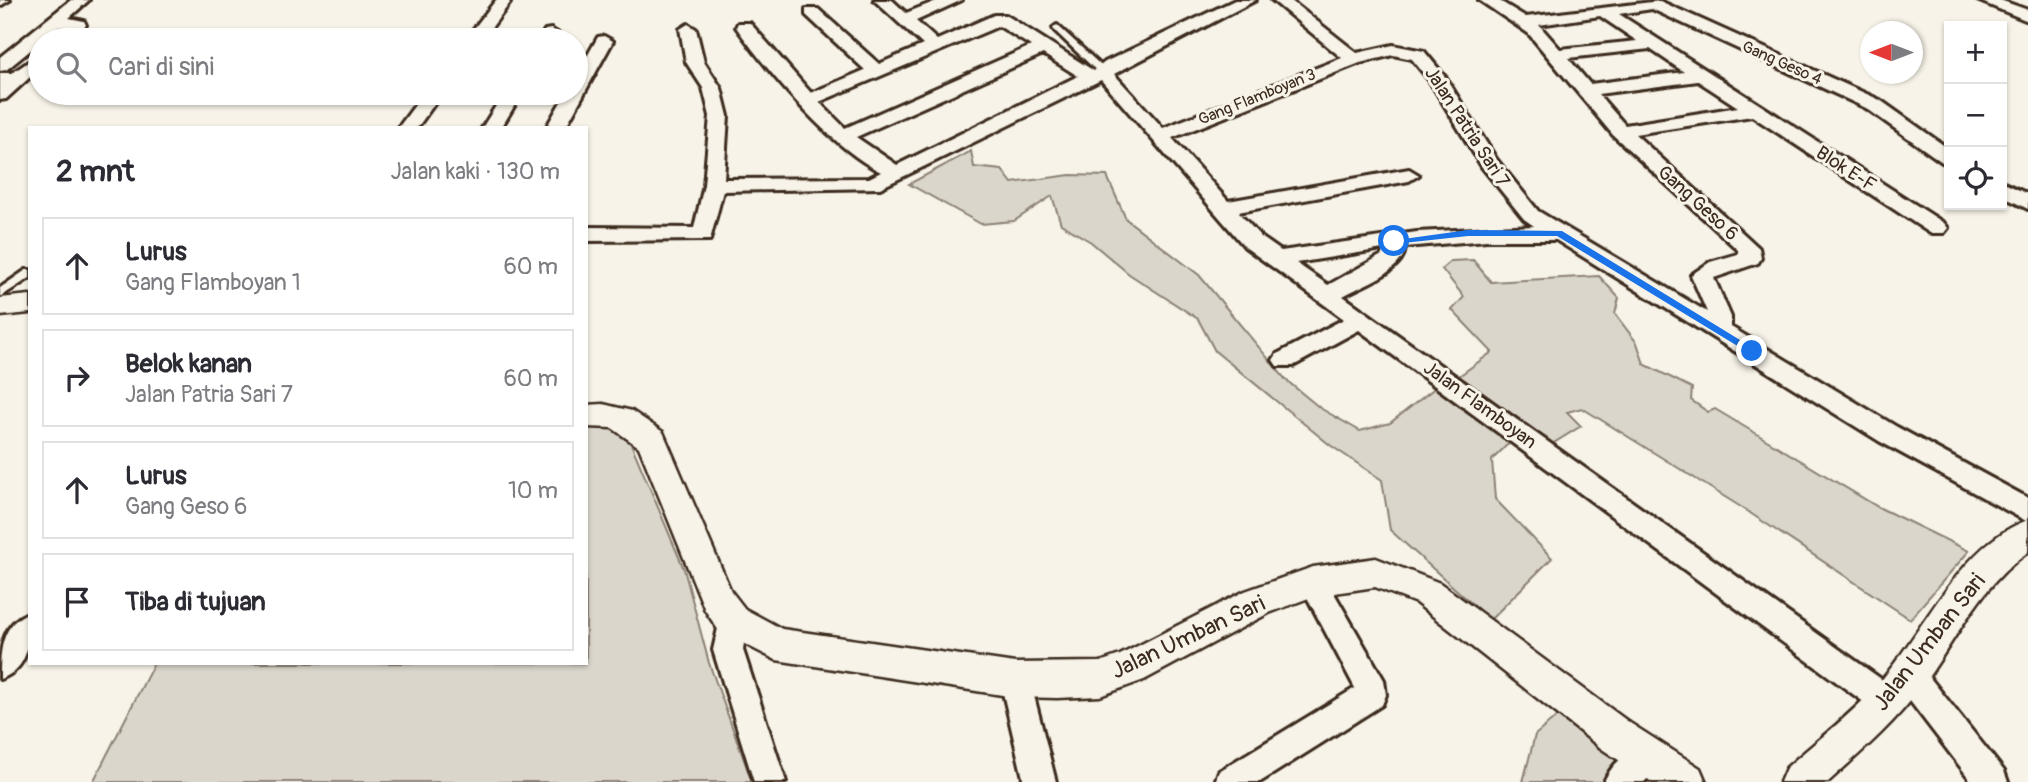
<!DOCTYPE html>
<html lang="id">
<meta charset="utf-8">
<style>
:root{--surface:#fff;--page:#f7f7f7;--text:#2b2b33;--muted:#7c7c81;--line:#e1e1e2}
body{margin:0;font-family:Pangolin,sans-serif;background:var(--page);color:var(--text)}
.controls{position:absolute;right:21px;top:21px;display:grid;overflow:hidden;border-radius:0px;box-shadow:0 2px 5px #0004}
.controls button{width:63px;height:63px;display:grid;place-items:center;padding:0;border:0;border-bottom:2px solid var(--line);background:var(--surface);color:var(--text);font:35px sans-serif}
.compass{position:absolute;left:1860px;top:21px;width:63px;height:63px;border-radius:50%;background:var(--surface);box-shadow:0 2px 5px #0004;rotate:270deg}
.stop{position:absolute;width:21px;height:21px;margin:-16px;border:5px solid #1a73e8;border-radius:50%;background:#fff}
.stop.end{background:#1a73e8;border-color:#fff;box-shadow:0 2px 7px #0008}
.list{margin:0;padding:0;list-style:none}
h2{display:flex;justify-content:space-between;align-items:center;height:91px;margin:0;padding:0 28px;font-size:30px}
h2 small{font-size:23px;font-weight:400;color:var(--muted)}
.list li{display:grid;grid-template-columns:46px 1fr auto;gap:21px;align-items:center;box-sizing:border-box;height:98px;margin:0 14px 14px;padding:0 14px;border:2px solid var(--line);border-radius:0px}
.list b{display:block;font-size:26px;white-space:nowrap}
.list p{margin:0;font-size:23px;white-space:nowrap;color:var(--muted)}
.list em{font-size:23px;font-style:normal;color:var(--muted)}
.icon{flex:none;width:38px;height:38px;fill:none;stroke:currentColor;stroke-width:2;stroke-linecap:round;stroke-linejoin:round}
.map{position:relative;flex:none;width:2028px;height:782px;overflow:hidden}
.search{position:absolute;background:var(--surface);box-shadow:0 2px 5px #0004;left:28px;top:28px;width:560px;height:77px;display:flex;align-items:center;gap:18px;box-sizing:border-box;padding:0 24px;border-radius:38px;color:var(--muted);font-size:26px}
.panel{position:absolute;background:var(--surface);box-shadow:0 2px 5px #0004;left:28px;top:126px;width:560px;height:539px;border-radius:0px}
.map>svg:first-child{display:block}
</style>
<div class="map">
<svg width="2028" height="782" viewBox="0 0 2028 782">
<rect width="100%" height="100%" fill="#f7f3e8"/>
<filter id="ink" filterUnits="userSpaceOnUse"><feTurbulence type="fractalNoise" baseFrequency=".0143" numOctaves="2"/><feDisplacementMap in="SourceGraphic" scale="14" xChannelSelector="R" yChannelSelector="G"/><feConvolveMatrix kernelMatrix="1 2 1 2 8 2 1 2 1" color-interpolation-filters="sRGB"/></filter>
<g filter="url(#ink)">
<g fill="#dbd6cb" stroke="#8b8074" stroke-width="2">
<path d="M971 151 974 167 1002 170 1012 183 1070 175 1107 176 1126 219 1199 275 1286 380 1320 408 1360 431 1390 423 1441 383 1516 436 1492 460 1495 499 1552 558 1490 620 1390 530 1382 480 1330 445 1215 351 1198 319 1129 274 1091 242 1061 224 1052 196 1014 221 981 224 909 184Z"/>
<path d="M1473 260 1491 282 1599 276 1619 298 1615 314 1637 343 1644 364 1692 388 1691 400 1708 412 1715 409 1878 507 1969 551 1910 619 1741 507 1582 408 1567 412 1581 426 1552 444 1459 376 1492 352 1452 310 1464 297 1442 269 1451 261Z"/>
<path d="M586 423 623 429 632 446 684 569 709 663 752 782H93L154 663H586Z"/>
<path d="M1559 715 1655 782H1523L1535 735Z"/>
</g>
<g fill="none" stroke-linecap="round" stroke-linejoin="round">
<g stroke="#3b2a1e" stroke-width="6">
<g id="service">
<path d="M1057 25 1108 72V76H1102L1054 30 1053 28Z"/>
<path d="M26 270H30V278L0 297V288Z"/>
</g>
</g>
<g stroke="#3b2a1e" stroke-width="6">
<g id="minor">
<path d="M0 0H10L0 6Z"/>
<path d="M71 0H89L69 18 84 21 86 25 72 40H54L65 28 59 27 6 70 0 71V57Z"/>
<path d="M496 0H508L510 3 482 40H465Z"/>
<path d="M874 0H892L906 13 939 0H962L916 21 937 40 994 15H1006L1094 71 1105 62 1235 0H1256L1114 74 1163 128 1342 58 1272 0H1290L1357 53 1393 45 1424 51 1446 78 1497 160 1538 211 1707 312 1691 275 1710 262 1738 254V250L1613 135 1528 33 1479 0H1498L1526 17 1660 1 1880 100 1949 149V164L1942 162 1866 108 1652 9 1619 14 1944 223 1948 228 1944 233H1930L1752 116 1635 134 1759 248 1761 258 1758 263 1714 278 1731 317V327L1897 427 2028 498V522L1879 441 1556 240H1487L1405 247C1405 271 1362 285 1343 296L1898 691 1903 701 1898 711 1887 715 1876 711 1359 330 1293 366H1277L1273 360 1277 354 1344 319 1245 247 1101 80 880 188 723 191 710 240 586 241V227L694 228 704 185 710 116 703 88 686 62 680 29 688 24 696 29 704 62 721 88 728 116 724 179 869 178 881 172C831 148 769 73 736 27L738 23H750L811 93 865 70 806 15V9H818L879 64 923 45ZM1600 16 1637 41 1560 49 1539 25ZM999 26 1031 46 845 128 819 102ZM1650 49 1684 72 1590 84 1568 58ZM1043 54 1078 76 897 165 856 137ZM1393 55 1412 59 1429 80 1482 167 1524 219 1534 226 1417 232 1281 251 1261 237 1238 212 1409 181 1419 175 1409 169 1228 201 1172 138 1360 63ZM1698 81 1738 107 1625 125 1598 94ZM1383 249 1382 255 1328 285 1296 263Z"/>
<path d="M1977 0H2000L2028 10V21Z"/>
<path d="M551 29 559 34 555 40H539L545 30Z"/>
<path d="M604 36 613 41 565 128H546L566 93H576V76L598 37Z"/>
<path d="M40 54V68L6 99 0 100V73H12Z"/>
<path d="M424 93H442L417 128H398Z"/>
<path d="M504 93H522L501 128H482Z"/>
<path d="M2002 182 2028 194V209L2002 196Z"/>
<path d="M1313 570 1323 574 1384 680 1386 695 1382 705 1260 782H1215L1219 771 1355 688 1299 582 1303 574Z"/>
<path d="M732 607 742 611 747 620 743 650 786 782H754L713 650 722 611Z"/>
<path d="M30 612C30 639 30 669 0 679 0 653 0 623 30 612Z"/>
<path d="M1908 660 1919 664 2004 771 2008 782H1972L1897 684 1893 674 1897 664Z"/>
<path d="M1015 666 1026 670 1030 680 1056 782H1024L1000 680 1004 670Z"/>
<path d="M1648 742 1659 746 1664 757 1659 768 1644 782H1604C1611 764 1630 749 1648 742Z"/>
</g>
</g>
<g stroke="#3b2a1e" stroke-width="5">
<g id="tertiary">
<path d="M30 295V313L0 316V298Z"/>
<path d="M603 404 632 411 663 432 731 591 745 609 782 629 1015 663 1100 662 1120 655 1245 591 1313 567 1376 558 1440 583 1630 723 1700 768 1706 782H1652L1602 749 1416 603 1375 587 1314 596 1269 613 1144 680 1100 696 1057 698 1015 697 776 660 719 631 705 610 639 447 612 428 586 427V405Z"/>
<path d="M2028 520V552C1979 586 1954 644 1919 690 1893 725 1860 753 1828 782H1780L1786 768C1815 742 1847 718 1874 689 1921 638 1959 544 2028 520Z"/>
</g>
</g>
<use href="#service" fill="#f7f3e8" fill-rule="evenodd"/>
<use href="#minor" fill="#f7f3e8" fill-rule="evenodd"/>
<use href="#tertiary" fill="#f7f3e8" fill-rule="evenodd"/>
</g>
</g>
<path fill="#1a73e8" d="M1468 230 1562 231 1758 351 1749 353 1557 236H1468L1394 244 1389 241Z"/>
<g text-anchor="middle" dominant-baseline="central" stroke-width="6" stroke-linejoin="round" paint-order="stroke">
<g font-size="16" fill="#3b2a1e" stroke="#f7f3e8">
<text transform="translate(1782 63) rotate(24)">Gang Geso 4</text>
<text transform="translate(1257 97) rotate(-22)">Gang Flamboyan 3</text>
</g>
<g font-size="19" fill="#3b2a1e" stroke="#f7f3e8">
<text transform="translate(1467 127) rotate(57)">Jalan Patria Sari 7</text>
<text transform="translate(1846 169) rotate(33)">Blok E-F</text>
<text transform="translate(1698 203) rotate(42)">Gang Geso 6</text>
<text transform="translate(1480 405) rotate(36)">Jalan Flamboyan</text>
</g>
<g font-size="23" fill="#3b2a1e" stroke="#f7f3e8">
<text transform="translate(1188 637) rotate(-25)">Jalan Umban Sari</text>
<text transform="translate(1929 642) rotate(-52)">Jalan Umban Sari</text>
</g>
</g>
</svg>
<div class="controls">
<button>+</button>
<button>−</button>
<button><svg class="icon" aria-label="locate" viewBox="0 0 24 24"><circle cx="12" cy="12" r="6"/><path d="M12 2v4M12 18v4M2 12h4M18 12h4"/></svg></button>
</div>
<svg class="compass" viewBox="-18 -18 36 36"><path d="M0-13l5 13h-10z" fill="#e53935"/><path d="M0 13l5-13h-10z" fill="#7c7c81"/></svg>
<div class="stop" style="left:1394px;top:241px"></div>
<div class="stop end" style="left:1752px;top:351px"></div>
<div class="search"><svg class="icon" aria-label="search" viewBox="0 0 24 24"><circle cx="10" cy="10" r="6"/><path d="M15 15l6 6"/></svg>Cari di sini</div>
<section class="panel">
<h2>2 mnt<small>Jalan kaki · 130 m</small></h2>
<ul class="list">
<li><svg class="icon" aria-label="ahead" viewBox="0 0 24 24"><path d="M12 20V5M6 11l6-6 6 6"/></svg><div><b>Lurus</b><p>Gang Flamboyan 1</p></div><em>60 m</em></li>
<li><svg class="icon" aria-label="right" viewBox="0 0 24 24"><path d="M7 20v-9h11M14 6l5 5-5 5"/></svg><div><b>Belok kanan</b><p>Jalan Patria Sari 7</p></div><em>60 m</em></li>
<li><svg class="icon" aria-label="ahead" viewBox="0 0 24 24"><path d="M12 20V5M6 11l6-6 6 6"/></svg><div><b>Lurus</b><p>Gang Geso 6</p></div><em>10 m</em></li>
<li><svg class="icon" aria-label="arrive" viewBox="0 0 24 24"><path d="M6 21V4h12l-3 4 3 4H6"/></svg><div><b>Tiba di tujuan</b></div></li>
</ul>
</section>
</div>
